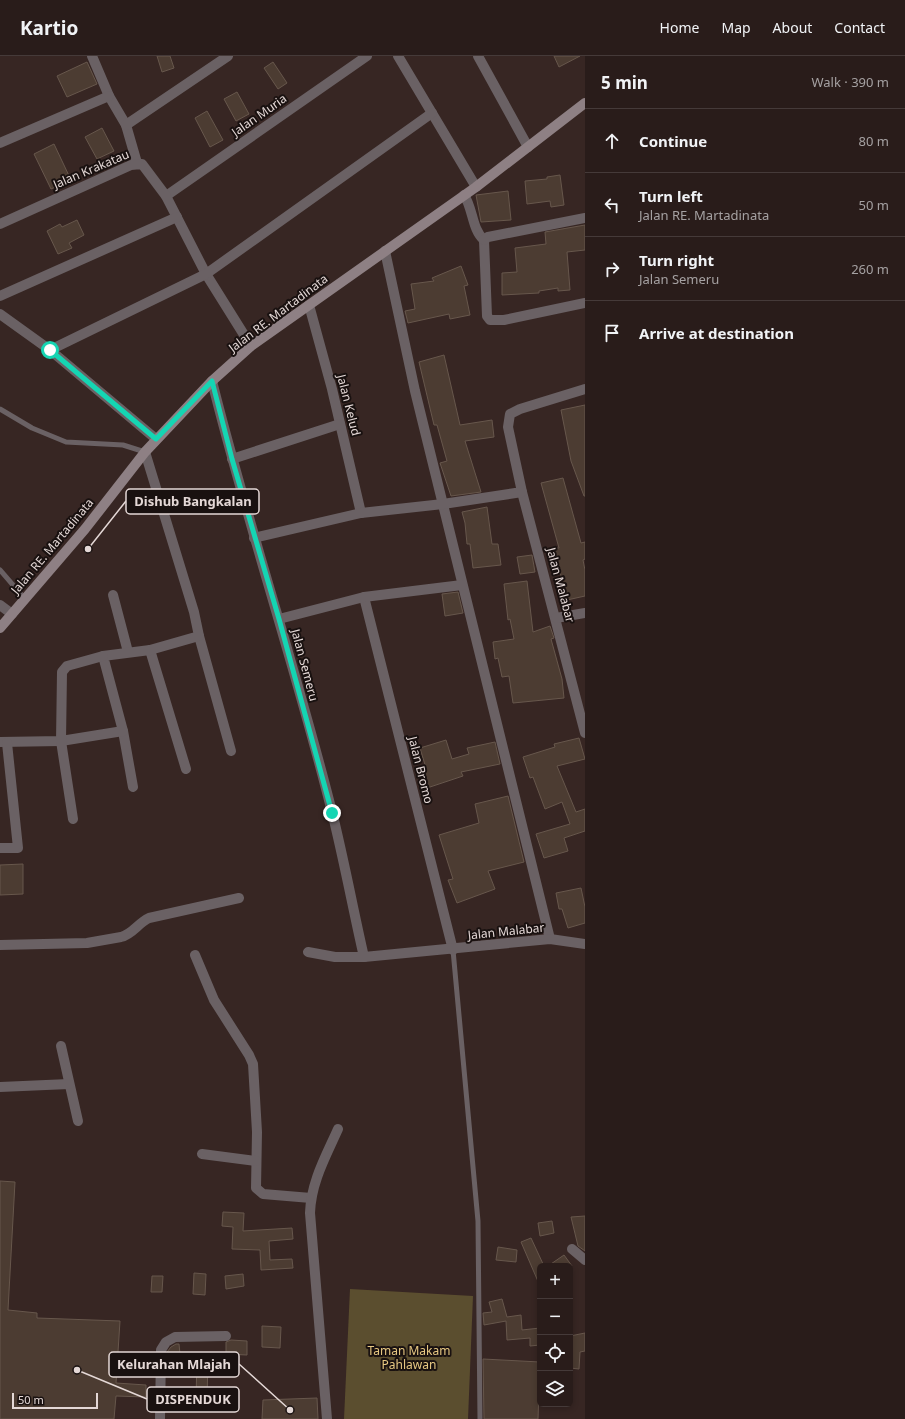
<!DOCTYPE html>
<meta charset="utf-8">
<style>
:root{--surface:#291c1a;--page:#352927;--text:#f1f3f6;--muted:#a5a1a2;--line:#453a39}
body{margin:0;font-family:"Noto Sans",sans-serif;background:var(--page);color:var(--text)}
.controls{position:absolute;right:12px;bottom:12px;display:grid;overflow:hidden;border-radius:6px;box-shadow:0 2px 6px #0003}
.controls button{width:36px;height:36px;display:grid;place-items:center;padding:0;border:0;border-bottom:1px solid var(--line);background:var(--surface);color:var(--text);font:20px sans-serif}
.scale{position:absolute;left:12px;bottom:10px;width:86px;box-sizing:border-box;padding-left:4px;border:2px solid #e4d8d6;border-top:0;font-size:11px;line-height:14px;white-space:nowrap;color:#e4d8d6;-webkit-text-stroke:3px #191110;paint-order:stroke}
.stop{position:absolute;width:12px;height:12px;margin:-9px;border:3px solid #15d5b3;border-radius:50%;background:#fff}
.stop.end{background:#15d5b3;border-color:#fff;box-shadow:0 1px 4px #0008}
.list{margin:0;padding:0;list-style:none}
h2{display:flex;justify-content:space-between;align-items:center;height:52px;margin:0;padding:0 16px;font-size:17px}
h2 small{font-size:13px;font-weight:400;color:var(--muted)}
.list li{display:grid;grid-template-columns:26px 1fr auto;gap:12px;align-items:center;box-sizing:border-box;height:64px;padding:0 16px;border-top:1px solid var(--line)}
.list b{display:block;font-size:15px;white-space:nowrap}
.list p{margin:0;font-size:13px;white-space:nowrap;color:var(--muted)}
.list em{font-size:13px;font-style:normal;color:var(--muted)}
.icon{flex:none;width:22px;height:22px;fill:none;stroke:currentColor;stroke-width:2;stroke-linecap:round;stroke-linejoin:round}
.map{position:relative;flex:none;width:585px;height:1363px;overflow:hidden}
header{display:flex;align-items:center;gap:24px;box-sizing:border-box;height:56px;padding:0 20px;background:var(--surface);border-bottom:1px solid var(--line)}
header strong{font-size:19px}
nav{display:flex;gap:22px;margin-inline-start:auto;font-size:14px}
main{display:flex}
aside{flex:1;background:var(--surface)}
.map>svg:first-child{display:block}
</style>
<header>
<strong>Kartio</strong>
<nav><a>Home</a><a>Map</a><a>About</a><a>Contact</a></nav>
</header>
<main>
<div class="map">
<svg width="585" height="1363" viewBox="0 0 585 1363">
<rect width="100%" height="100%" fill="#372623"/>
<path fill="#5b4e2f" d="M350 1233 473 1240 468 1363H344Z"/>
<g fill="#4c3c32" stroke="#67574c">
<path d="M157 0H170L174 12 162 16Z"/>
<path d="M554 0H580L559 11Z"/>
<path d="M87 6 97 28 67 41 57 20Z"/>
<path d="M273 6 287 27 278 33 264 12Z"/>
<path d="M237 36 249 58 236 65 224 43Z"/>
<path d="M207 55 223 84 210 91 195 62Z"/>
<path d="M102 72 114 95 97 103 85 81Z"/>
<path d="M54 88 71 124 51 133 34 98Z"/>
<path d="M560 119 564 149 551 151 550 145 527 148 525 125 547 123V121Z"/>
<path d="M508 135 511 164 481 166 476 139Z"/>
<path d="M77 164 84 179 69 187 72 192 58 198 47 175 60 168 62 171Z"/>
<path d="M585 169V194L567 196 570 234 558 235V232L539 235V237L502 239V217L517 216 515 192 546 188 545 176Z"/>
<path d="M461 210 468 229 464 230 470 259 450 263 449 258 408 267 405 255 415 253 411 228 434 225 432 222Z"/>
<path d="M444 299 460 369 492 364 494 381 465 385 481 436 451 440 440 407 447 405 437 369H434L419 306Z"/>
<path d="M585 349V440H584L571 405 561 354Z"/>
<path d="M563 422 581 487 585 486V503L583 504 585 514V540L567 544 554 492H559L541 427Z"/>
<path d="M487 451 492 488H498L501 509 473 512 470 488H467L465 467 462 456Z"/>
<path d="M532 499 535 516 520 518 517 501Z"/>
<path d="M527 525 533 576 550 570 554 582 551 583 562 623 564 642 513 647 509 620 502 621 498 602 495 603 493 586 514 583 510 563 508 564 504 528Z"/>
<path d="M458 536 463 557 445 560 442 538Z"/>
<path d="M579 682 585 703 557 710 576 756 585 753V775L564 782 568 795 544 802 536 778 570 768 562 746 545 753 533 721 530 722 523 701 555 691 554 688Z"/>
<path d="M446 684 452 703 469 698 467 692 495 686 500 708 461 716 463 720 424 733 418 714 426 712 420 692Z"/>
<path d="M508 740 524 806 488 815 495 833 457 847 448 824 453 823 439 779 479 767 475 748Z"/>
<path d="M23 808V838L0 839V809Z"/>
<path d="M581 832 585 851V867L568 872 562 853H559L556 837Z"/>
<path d="M0 1125 15 1126 8 1254 37 1257V1262L120 1265 116 1327 146 1329V1341L116 1340 114 1363H0Z"/>
<path d="M223 1156 244 1157 243 1175 292 1172 293 1183 269 1185 270 1204 292 1203 293 1212 261 1214 260 1194 232 1193 233 1171 222 1170Z"/>
<path d="M585 1160V1195L578 1190 571 1161Z"/>
<path d="M552 1165 554 1177 540 1180 538 1167Z"/>
<path d="M531 1182 544 1210H540V1230L521 1186Z"/>
<path d="M498 1191 517 1194 516 1206 496 1204Z"/>
<path d="M564 1199 572 1210H548Z"/>
<path d="M194 1217 206 1218 205 1239 193 1238Z"/>
<path d="M243 1218 244 1230 226 1233 225 1220Z"/>
<path d="M152 1220H163L162 1236H151Z"/>
<path d="M502 1243 507 1261 521 1259 522 1274 540 1272V1289L530 1290V1282L507 1284 506 1265 484 1269 483 1257 492 1256 489 1246Z"/>
<path d="M262 1270 281 1271 280 1292 262 1291Z"/>
<path d="M585 1277V1295L580 1296 579 1313 570 1312V1280Z"/>
<path d="M231 1284 247 1285V1299L226 1298V1286Z"/>
<path d="M176 1288H179L181 1308 167 1309V1296L171 1291Z"/>
<path d="M197 1302 208 1303 207 1344 196 1343Z"/>
<path d="M483 1303 540 1306 538 1363H484Z"/>
<path d="M317 1342 318 1363H262L263 1344Z"/>
</g>
<g fill="none" stroke-linecap="round" stroke-linejoin="round">
<g stroke="#6a6164" stroke-width="5">
<path d="M0 353 32 372 66 386 123 389 145 396"/>
<path d="M0 514 25 543"/>
<path d="M453 894 478 1165 480 1363"/>
</g>
<g stroke="#6a6164" stroke-width="10">
<path d="M92 0 109 40 126 69 137 107"/>
<path d="M398 0 476 131"/>
<path d="M478 0 528 91"/>
<path d="M126 69 228 0"/>
<path d="M0 87 109 40"/>
<path d="M464 139C473 152 472 174 484 184"/>
<path d="M166 140 367 0"/>
<path d="M0 168 131 109 142 108 166 140 206 218 251 290"/>
<path d="M484 184 487 260 490 264H504L585 247"/>
<path d="M484 184 488 181 585 162"/>
<path d="M385 195 415 335 550 883"/>
<path d="M0 240 177 161"/>
<path d="M309 249 332 333 361 457"/>
<path d="M0 258 50 294 156 383"/>
<path d="M50 294 206 218 432 57"/>
<path d="M212 325C248 470 296 612 332 756 344 804 353 853 364 901"/>
<path d="M232 403 340 368"/>
<path d="M522 436 585 677"/>
<path d="M254 482 361 457 443 448 522 436 508 371 510 358 520 353 585 333"/>
<path d="M113 539 128 596"/>
<path d="M364 541 453 894"/>
<path d="M0 549 12 558"/>
<path d="M556 562 585 557"/>
<path d="M279 563 364 541 462 529"/>
<path d="M199 580 231 695"/>
<path d="M150 594 186 713"/>
<path d="M123 675 133 731"/>
<path d="M0 686 61 685 123 675 103 600 150 594 199 580 194 556 145 396"/>
<path d="M73 763 61 685 62 616 67 610 103 600"/>
<path d="M0 792H18L7 687"/>
<path d="M0 889 87 887 121 881C133 878 138 867 149 862L239 842"/>
<path d="M308 896 335 901H364L550 883 585 888"/>
<path d="M195 899 214 944 249 999 253 1008 257 1076 256 1132 263 1138 311 1142"/>
<path d="M61 990 78 1065"/>
<path d="M0 1031 69 1028"/>
<path d="M202 1098 256 1105"/>
<path d="M572 1193 585 1204"/>
<path d="M160 1363 161 1294 166 1286 175 1281 226 1280"/>
<path d="M327 1363 310 1157C311 1126 326 1100 338 1073"/>
</g>
<path stroke="#8e8084" stroke-width="10" d="M0 572 85 473 145 396 212 325 251 290 476 131 585 47"/>
</g>
<g fill="none" stroke-linecap="round" stroke-linejoin="round">
<path stroke="#15d5b3" stroke-width="5" d="M50 294 156 383 212 325 232 403 279 563 332 757"/>
</g>
<g text-anchor="middle" dominant-baseline="central" stroke-width="4" stroke-linejoin="round" paint-order="stroke">
<g font-size="12" fill="#e4d8d6" stroke="#191110">
<text transform="translate(259 59) rotate(-35)">Jalan Muria</text>
<text transform="translate(91 113) rotate(-23)">Jalan Krakatau</text>
<text transform="translate(278 257) rotate(-37)">Jalan RE. Martadinata</text>
<text transform="translate(349 349) rotate(76)">Jalan Kelud</text>
<text transform="translate(52 490) rotate(-50)">Jalan RE. Martadinata</text>
<text transform="translate(561 529) rotate(75)">Jalan Malabar</text>
<text transform="translate(305 609) rotate(75)">Jalan Semeru</text>
<text transform="translate(421 714) rotate(76)">Jalan Bromo</text>
<text transform="translate(506 875) rotate(-6)">Jalan Malabar</text>
</g>
<g font-size="12" fill="#e6c782" stroke="#191110">
<text x="409" y="1294">Taman Makam<tspan x="409" dy="14">Pahlawan</tspan></text>
</g>
</g>
<path fill="none" stroke="#e4d8d6" stroke-width="1.5" d="M88 493L126 445M290 1354L239 1308M77 1314L147 1343"/>
<g fill="#e4d8d6" stroke="#191110" stroke-width="1.5">
<circle cx="88" cy="493" r="4"/>
<circle cx="290" cy="1354" r="4"/>
<circle cx="77" cy="1314" r="4"/>
</g>
<g fill="#191110" stroke="#e4d8d6" stroke-width="1.5">
<rect x="126" y="433" width="133" height="25" rx="4"/>
<rect x="109" y="1296" width="130" height="25" rx="4"/>
<rect x="147" y="1331" width="92" height="25" rx="4"/>
</g>
<g font-size="13" text-anchor="middle" font-weight="bold" fill="#e4d8d6">
<text x="193" y="450">Dishub Bangkalan</text>
<text x="174" y="1313">Kelurahan Mlajah</text>
<text x="193" y="1348">DISPENDUK</text>
</g>
</svg>
<div class="controls">
<button>+</button>
<button>−</button>
<button><svg class="icon" aria-label="locate" viewBox="0 0 24 24"><circle cx="12" cy="12" r="6"/><path d="M12 2v4M12 18v4M2 12h4M18 12h4"/></svg></button>
<button><svg class="icon" aria-label="layers" viewBox="0 0 24 24"><path d="M12 4l9 5-9 5-9-5zM3 14l9 5 9-5"/></svg></button>
</div>
<div class="scale">50 m</div>
<div class="stop" style="left:50px;top:294px"></div>
<div class="stop end" style="left:332px;top:757px"></div>
</div>
<aside>
<h2>5 min<small>Walk · 390 m</small></h2>
<ul class="list">
<li><svg class="icon" aria-label="ahead" viewBox="0 0 24 24"><path d="M12 20V5M6 11l6-6 6 6"/></svg><div><b>Continue</b></div><em>80 m</em></li>
<li><svg class="icon" aria-label="left" viewBox="0 0 24 24"><path d="M17 20v-9H6M10 6l-5 5 5 5"/></svg><div><b>Turn left</b><p>Jalan RE. Martadinata</p></div><em>50 m</em></li>
<li><svg class="icon" aria-label="right" viewBox="0 0 24 24"><path d="M7 20v-9h11M14 6l5 5-5 5"/></svg><div><b>Turn right</b><p>Jalan Semeru</p></div><em>260 m</em></li>
<li><svg class="icon" aria-label="arrive" viewBox="0 0 24 24"><path d="M6 21V4h12l-3 4 3 4H6"/></svg><div><b>Arrive at destination</b></div></li>
</ul>
</aside>
</main>
